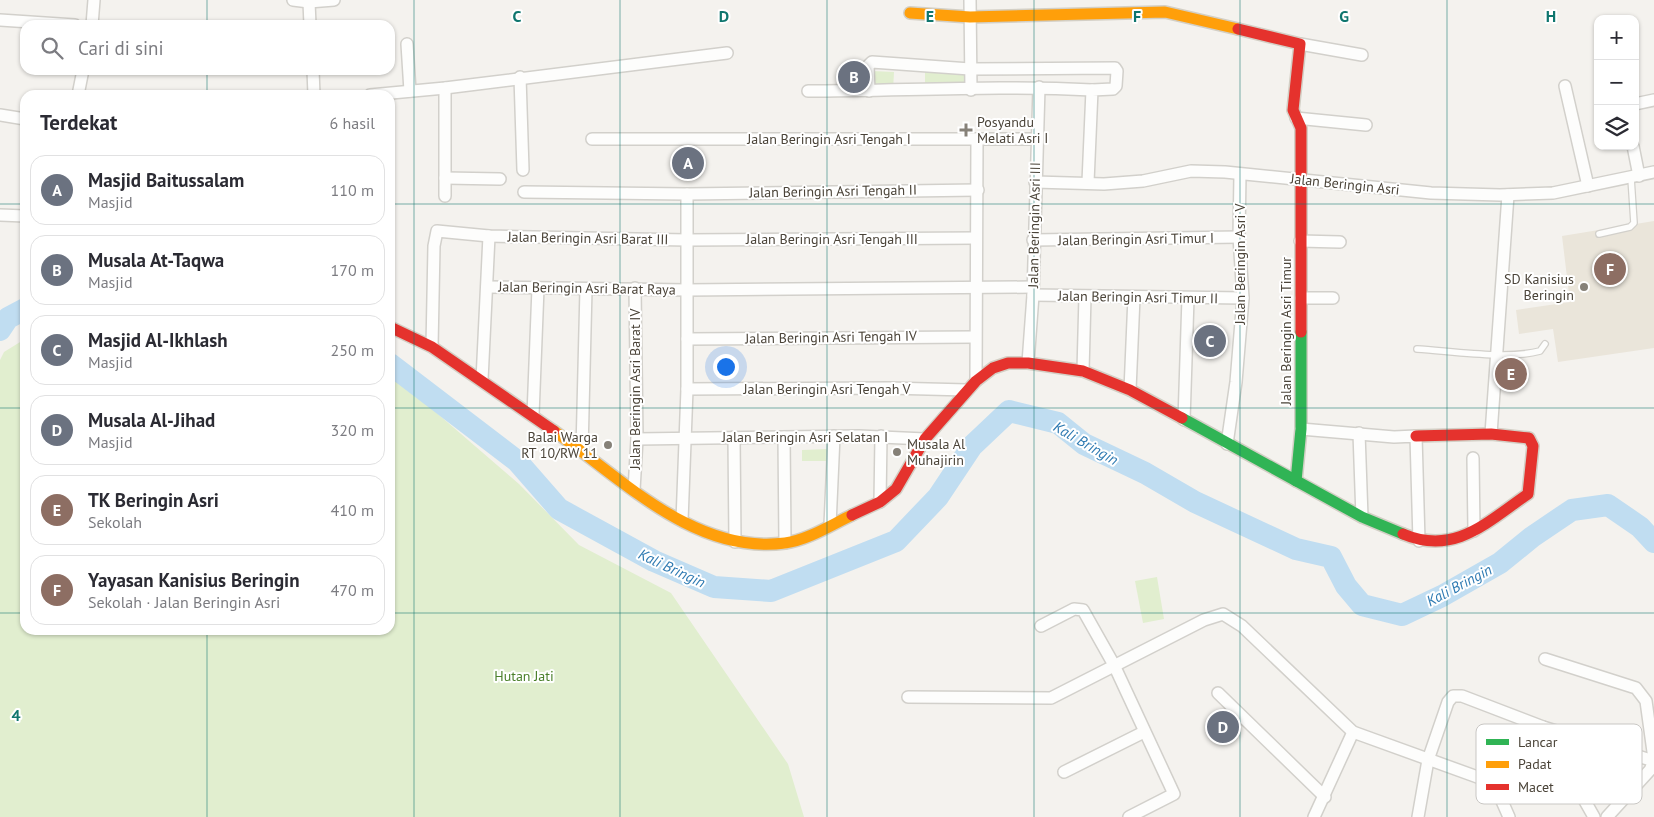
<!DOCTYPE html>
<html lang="id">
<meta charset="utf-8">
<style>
:root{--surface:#fff;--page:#f7f7f7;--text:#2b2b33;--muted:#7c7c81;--line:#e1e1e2;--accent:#868178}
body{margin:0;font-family:"PT Sans",sans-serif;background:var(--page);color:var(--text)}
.controls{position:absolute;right:15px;top:15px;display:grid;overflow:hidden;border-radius:10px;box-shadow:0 1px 4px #0004}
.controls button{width:45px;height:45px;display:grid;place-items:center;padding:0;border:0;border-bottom:1px solid var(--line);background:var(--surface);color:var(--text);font:25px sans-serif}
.you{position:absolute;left:725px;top:366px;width:18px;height:18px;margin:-12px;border:4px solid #fff;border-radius:50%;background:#1a73e8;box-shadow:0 0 0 8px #1a73e833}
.badge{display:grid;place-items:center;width:32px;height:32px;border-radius:50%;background:var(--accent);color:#fff;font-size:16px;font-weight:700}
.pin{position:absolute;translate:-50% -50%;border:2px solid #fff;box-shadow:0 1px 5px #0006}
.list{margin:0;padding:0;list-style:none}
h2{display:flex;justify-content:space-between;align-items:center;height:65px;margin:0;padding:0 20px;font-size:21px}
h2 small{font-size:16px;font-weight:400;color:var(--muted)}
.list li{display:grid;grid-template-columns:32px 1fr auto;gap:15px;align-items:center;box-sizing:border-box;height:70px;margin:0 10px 10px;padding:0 10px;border:1px solid var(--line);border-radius:15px}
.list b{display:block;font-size:19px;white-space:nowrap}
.list p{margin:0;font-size:16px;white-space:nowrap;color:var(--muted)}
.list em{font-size:16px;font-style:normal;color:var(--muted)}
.icon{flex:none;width:28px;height:28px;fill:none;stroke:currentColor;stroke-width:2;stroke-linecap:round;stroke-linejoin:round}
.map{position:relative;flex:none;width:1654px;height:817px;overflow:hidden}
.search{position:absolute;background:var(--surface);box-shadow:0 1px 4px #0004;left:20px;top:20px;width:375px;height:55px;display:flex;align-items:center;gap:12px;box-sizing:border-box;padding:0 18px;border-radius:15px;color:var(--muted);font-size:19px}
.panel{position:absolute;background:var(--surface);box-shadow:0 1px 4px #0004;left:20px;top:90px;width:375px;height:545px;border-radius:15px}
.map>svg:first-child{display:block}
</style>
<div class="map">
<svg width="1654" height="817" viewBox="0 0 1654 817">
<rect width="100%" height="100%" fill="#f4f2ee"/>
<path fill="#eae5da" d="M1654 221V348L1558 362 1553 329 1519 334 1516 310 1570 302 1562 236Z"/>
<g fill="#e1eecf">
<path d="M872 71 894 72 893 91 871 89Z"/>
<path d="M964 71V88H925V72Z"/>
<path d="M25 339V630H390V376L395 377 519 484 579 545 671 593 788 764 804 817H0V360L4 352Z"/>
<path d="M827 449V461H802V450Z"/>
<path d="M1157 577 1164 619 1143 623 1135 581Z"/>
</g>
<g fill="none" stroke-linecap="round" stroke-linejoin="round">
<g stroke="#c0ddf1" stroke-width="22">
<path d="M0 330 8 318 25 309"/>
<path d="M390 364 517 461 559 509 654 561 714 587 771 591 896 541 938 497 972 446 1009 411 1058 423 1084 444 1145 473 1195 502 1296 549 1331 557 1346 586 1362 605 1402 615 1442 596 1500 563 1532 537 1572 510 1608 505 1640 527 1654 542"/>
</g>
<g stroke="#d2d0cb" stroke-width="8">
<g id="lane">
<path d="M1599 234 1630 227 1634 223 1631 178"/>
<path d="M1417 349C1451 351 1507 360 1540 351L1545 344"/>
</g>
</g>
<g stroke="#d2d0cb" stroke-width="14">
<g id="street">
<path d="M293 0 309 2 334 0"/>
<path d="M970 0 971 90"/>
<path d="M309 2 310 25"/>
<path d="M0 20 75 25"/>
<path d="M92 25 94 0"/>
<path d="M407 44 410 91"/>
<path d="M1300 44 1362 55"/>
<path d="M313 70 314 95"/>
<path d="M520 77 523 170"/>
<path d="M1565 86 1588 186"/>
<path d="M808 91C902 91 997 85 1092 90"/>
<path d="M869 91 868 66 872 62 970 69 1115 68 1117 71 1116 86 1113 89 1092 90 1088 182"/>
<path d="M78 95 83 70"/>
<path d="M370 95 445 88 727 53"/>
<path d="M1635 104 1654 100"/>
<path d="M0 115 25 119"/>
<path d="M1296 118 1366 125"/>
<path d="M592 139H1036"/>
<path d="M1633 146 1639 176"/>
<path d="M445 178 500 179"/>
<path d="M1035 182 1104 184 1143 181 1191 171 1225 172 1431 193 1500 195 1553 193 1654 172"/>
<path d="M524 192 687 194 978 190"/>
<path d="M445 196V88"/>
<path d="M0 215 25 216"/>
<path d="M1033 240 1239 237"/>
<path d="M1300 241 1340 242"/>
<path d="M487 287 687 290 1032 287"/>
<path d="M1033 295 1243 298"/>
<path d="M1301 298H1333"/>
<path d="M687 339 974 337"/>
<path d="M432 347 434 246 437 231 489 236 687 240 976 238"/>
<path d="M1028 363 1033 295 1039 87"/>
<path d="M1083 371 1085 296"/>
<path d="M482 380 489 236"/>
<path d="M976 381 977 139"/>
<path d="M687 389 889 388 967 390"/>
<path d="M1130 390 1134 297"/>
<path d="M533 415 538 288"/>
<path d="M1184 420 1188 298"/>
<path d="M1301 429 1394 437 1416 436 1419 541"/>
<path d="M1359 433 1362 517"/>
<path d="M1491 434 1508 195"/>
<path d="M734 437 735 542"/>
<path d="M784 437 785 543"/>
<path d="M637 439 859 436 925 439"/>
<path d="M1227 444 1236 382 1243 298 1239 237 1240 174"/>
<path d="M582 450 586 289"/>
<path d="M1473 458 1474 531"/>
<path d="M634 490 637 439 635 288"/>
<path d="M880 502 881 436"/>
<path d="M682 521 687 389V194"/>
<path d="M830 525 834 436"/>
<path d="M1041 626 1074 609 1083 610 1114 665 1174 794 1129 817"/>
<path d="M1545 659 1636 688 1646 701 1654 759"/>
<path d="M1218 693 1325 797"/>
<path d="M908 697 1051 698 1204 620 1223 614 1242 626 1353 732 1494 783 1509 817"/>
<path d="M1543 727 1594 817"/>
<path d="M1064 772 1144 732"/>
<path d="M1314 817 1353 732"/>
<path d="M1418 817 1428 760 1448 702 1453 696H1462L1543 727 1654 761"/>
<path d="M1607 817 1650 770 1654 761"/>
</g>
</g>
<g stroke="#d3cfc5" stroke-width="14">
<g id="fast">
<path d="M1182 418 1362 517 1403 534"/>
<path d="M1296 481 1301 429V332"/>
</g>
</g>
<g stroke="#d3cfc5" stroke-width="14">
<g id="slow">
<path d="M910 13 970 17 1165 12 1238 29"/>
<path d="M554 431C621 478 695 555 785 543 808 540 831 525 852 515"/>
</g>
</g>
<g stroke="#d3cfc5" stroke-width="14">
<g id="jam">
<path d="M1238 29 1300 44 1293 110 1301 128V332"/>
<path d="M390 327 432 347 554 431"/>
<path d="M852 515 880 502 896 489 925 439 976 381 993 368 1008 363H1028L1083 371 1130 390 1182 418"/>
<path d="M1403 534C1455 556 1487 522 1528 494L1533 446 1529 438 1491 434 1416 436"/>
</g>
</g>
<use href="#lane" stroke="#fdfdfc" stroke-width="5.5"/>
<use href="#street" stroke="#fdfdfc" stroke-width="11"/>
<use href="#fast" stroke="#30b455" stroke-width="11"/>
<use href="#slow" stroke="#ff9f0a" stroke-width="11"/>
<use href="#jam" stroke="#e5322d" stroke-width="11"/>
</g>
<path fill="none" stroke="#0f766e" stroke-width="1" stroke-opacity="0.55" d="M207 0V25M414 0V817M620 0V817M827 0V817M1034 0V817M1240 0V817M1447 0V817M207 70V95M0 204H25M390 204H1654M0 408H25M390 408H1654M0 613H25M390 613H1654M207 630V817"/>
<g fill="#868178" stroke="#fff" stroke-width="2">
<path d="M963.5 122.5h5v5h5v5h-5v5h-5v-5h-5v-5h5z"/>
<circle cx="1584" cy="287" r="5"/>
<circle cx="608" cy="445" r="5"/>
<circle cx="897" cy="452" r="5"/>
</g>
<g text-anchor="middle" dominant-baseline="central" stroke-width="4" stroke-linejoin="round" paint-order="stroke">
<g font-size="14" fill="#4b4439" stroke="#fff" text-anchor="start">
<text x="977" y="122">Posyandu<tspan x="977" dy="16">Melati Asri I</tspan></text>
<text x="1574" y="279" text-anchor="end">SD Kanisius<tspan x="1574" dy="16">Beringin</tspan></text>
<text x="598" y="437" text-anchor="end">Balai Warga<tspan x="598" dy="16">RT 10/RW 11</tspan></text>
<text x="907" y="444">Musala Al<tspan x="907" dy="16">Muhajirin</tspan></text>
</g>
<g font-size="14" fill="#4b4439" stroke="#fff">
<text x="829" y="139">Jalan Beringin Asri Tengah I</text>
<text transform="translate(1345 184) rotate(6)">Jalan Beringin Asri</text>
<text transform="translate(833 191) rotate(-1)">Jalan Beringin Asri Tengah II</text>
<text transform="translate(1034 225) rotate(-89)">Jalan Beringin Asri III</text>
<text transform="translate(588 238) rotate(1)">Jalan Beringin Asri Barat III</text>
<text x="832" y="239">Jalan Beringin Asri Tengah III</text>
<text transform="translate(1136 239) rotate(-1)">Jalan Beringin Asri Timur I</text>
<text transform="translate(1240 264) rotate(-90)">Jalan Beringin Asri V</text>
<text transform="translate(587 288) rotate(1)">Jalan Beringin Asri Barat Raya</text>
<text transform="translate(1138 297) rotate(1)">Jalan Beringin Asri Timur II</text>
<text transform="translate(1286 331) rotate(-90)">Jalan Beringin Asri Timur</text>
<text transform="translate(831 337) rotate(-1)">Jalan Beringin Asri Tengah IV</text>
<text transform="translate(635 389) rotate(-90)">Jalan Beringin Asri Barat IV</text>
<text x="827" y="389">Jalan Beringin Asri Tengah V</text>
<text x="805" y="437">Jalan Beringin Asri Selatan I</text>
</g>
<g font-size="14" fill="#4a7f2a" stroke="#fff">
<text x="524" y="676">Hutan Jati</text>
</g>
<g font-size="15" font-style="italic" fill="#2e7ab2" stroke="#fff">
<text transform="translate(1086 443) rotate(30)">Kali Bringin</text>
<text transform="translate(672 568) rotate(25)">Kali Bringin</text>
<text transform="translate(1459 585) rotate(-28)">Kali Bringin</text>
</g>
</g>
<rect x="1476" y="724" width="166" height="80" rx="8" fill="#fff" stroke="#c9c7c4" stroke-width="1"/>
<rect x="1486" y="739" width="23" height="6" fill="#30b455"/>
<rect x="1486" y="761" width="23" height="7" fill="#ff9f0a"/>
<rect x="1486" y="784" width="23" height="6" fill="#e5322d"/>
<g font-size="14" fill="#4b4439">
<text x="1518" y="747">Lancar</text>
<text x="1518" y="769">Padat</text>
<text x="1518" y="792">Macet</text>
</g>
<g font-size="16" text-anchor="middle" font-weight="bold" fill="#0f766e" stroke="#fff" stroke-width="4" stroke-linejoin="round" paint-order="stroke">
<text x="517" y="22">C</text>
<text x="724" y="22">D</text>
<text x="930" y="22">E</text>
<text x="1137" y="22">F</text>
<text x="1344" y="22">G</text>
<text x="1551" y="22">H</text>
<text x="16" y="721">4</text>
</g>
</svg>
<div class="controls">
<button>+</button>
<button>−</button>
<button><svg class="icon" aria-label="layers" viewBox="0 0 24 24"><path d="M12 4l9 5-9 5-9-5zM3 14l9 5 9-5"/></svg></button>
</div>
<div class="you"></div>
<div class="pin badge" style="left:688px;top:163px;background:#6b7280">A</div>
<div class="pin badge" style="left:854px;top:77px;background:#6b7280">B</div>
<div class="pin badge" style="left:1210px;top:341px;background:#6b7280">C</div>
<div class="pin badge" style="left:1223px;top:727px;background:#6b7280">D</div>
<div class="pin badge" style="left:1511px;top:374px;background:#8d6e63">E</div>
<div class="pin badge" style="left:1610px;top:269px;background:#8d6e63">F</div>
<div class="search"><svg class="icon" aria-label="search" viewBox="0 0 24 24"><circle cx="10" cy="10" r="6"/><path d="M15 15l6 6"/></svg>Cari di sini</div>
<section class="panel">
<h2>Terdekat<small>6 hasil</small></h2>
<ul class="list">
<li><span class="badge" style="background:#6b7280">A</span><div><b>Masjid Baitussalam</b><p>Masjid</p></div><em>110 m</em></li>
<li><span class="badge" style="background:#6b7280">B</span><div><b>Musala At-Taqwa</b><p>Masjid</p></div><em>170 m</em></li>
<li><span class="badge" style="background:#6b7280">C</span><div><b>Masjid Al-Ikhlash</b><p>Masjid</p></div><em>250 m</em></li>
<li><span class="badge" style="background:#6b7280">D</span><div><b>Musala Al-Jihad</b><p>Masjid</p></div><em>320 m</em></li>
<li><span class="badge" style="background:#8d6e63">E</span><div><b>TK Beringin Asri</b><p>Sekolah</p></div><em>410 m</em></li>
<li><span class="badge" style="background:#8d6e63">F</span><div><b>Yayasan Kanisius Beringin</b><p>Sekolah · Jalan Beringin Asri</p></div><em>470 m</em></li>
</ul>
</section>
</div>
